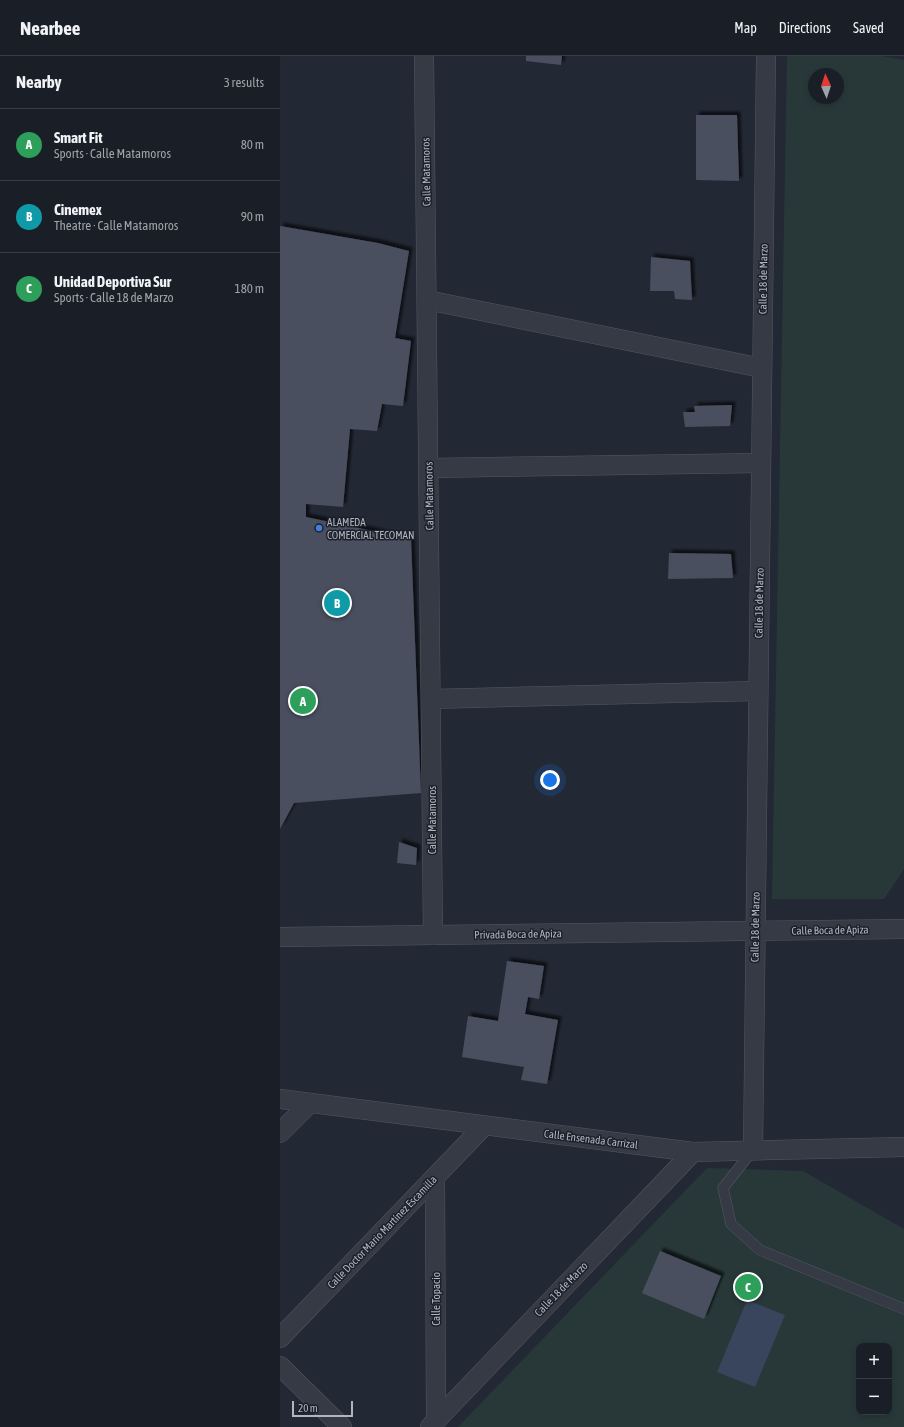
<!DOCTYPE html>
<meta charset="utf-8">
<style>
:root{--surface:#1a1e27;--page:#23272f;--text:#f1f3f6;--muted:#9fa2a7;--line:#383c44;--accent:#8da8ea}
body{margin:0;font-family:"Asap Condensed",sans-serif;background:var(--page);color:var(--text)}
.controls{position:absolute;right:12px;bottom:12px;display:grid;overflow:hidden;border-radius:8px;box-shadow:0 2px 6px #0003}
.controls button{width:36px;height:36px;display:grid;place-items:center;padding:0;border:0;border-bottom:1px solid var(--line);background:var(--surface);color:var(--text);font:20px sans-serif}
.compass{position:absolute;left:528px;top:12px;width:36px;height:36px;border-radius:50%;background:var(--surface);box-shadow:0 2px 6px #0003;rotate:357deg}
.scale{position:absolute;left:12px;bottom:10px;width:61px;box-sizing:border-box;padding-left:4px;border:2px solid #b0b5c2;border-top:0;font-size:11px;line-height:14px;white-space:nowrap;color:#b0b5c2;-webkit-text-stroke:3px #1b2029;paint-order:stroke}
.you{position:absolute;left:270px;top:724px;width:14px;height:14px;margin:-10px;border:3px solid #fff;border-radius:50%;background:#1a73e8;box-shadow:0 0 0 6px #1a73e833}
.badge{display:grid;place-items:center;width:26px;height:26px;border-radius:50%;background:var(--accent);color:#fff;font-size:13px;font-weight:700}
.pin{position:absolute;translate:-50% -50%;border:2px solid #fff;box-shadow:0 1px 4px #0006}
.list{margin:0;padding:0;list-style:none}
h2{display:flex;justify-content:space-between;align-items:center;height:52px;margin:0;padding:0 16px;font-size:17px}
h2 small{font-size:13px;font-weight:400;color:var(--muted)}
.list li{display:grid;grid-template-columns:26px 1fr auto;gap:12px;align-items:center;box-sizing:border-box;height:72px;padding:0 16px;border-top:1px solid var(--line)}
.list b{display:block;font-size:15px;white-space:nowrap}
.list p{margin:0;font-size:13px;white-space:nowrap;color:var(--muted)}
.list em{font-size:13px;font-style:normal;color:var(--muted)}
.map{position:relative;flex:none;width:624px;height:1371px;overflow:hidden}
header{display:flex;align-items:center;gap:24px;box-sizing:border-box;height:56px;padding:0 20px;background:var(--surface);border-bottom:1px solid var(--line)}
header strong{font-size:19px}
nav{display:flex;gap:22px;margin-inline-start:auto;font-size:14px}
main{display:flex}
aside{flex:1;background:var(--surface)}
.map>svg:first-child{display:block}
</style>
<header>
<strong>Nearbee</strong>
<nav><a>Map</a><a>Directions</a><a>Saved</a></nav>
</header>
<main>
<aside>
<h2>Nearby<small>3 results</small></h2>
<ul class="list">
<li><span class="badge" style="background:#2e9e5b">A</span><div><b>Smart Fit</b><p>Sports · Calle Matamoros</p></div><em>80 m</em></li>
<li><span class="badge" style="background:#0f9aa8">B</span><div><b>Cinemex</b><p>Theatre · Calle Matamoros</p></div><em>90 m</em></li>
<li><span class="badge" style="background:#2e9e5b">C</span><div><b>Unidad Deportiva Sur</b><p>Sports · Calle 18 de Marzo</p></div><em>180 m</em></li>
</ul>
</aside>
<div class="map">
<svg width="624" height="1371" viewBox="0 0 624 1371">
<defs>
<filter id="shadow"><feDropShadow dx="3.5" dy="-3.5" stdDeviation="1" flood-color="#0009"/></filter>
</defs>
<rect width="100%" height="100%" fill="#222834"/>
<g fill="#283839" fill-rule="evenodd">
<path d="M507 0H601L624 4V813L604 843H492ZM534 18H558V42H534Z"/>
<path d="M427 1112 523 1115 624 1173V1371H178ZM579 1290H609V1356H579Z"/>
</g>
<path fill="#39455c" d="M467 1244 505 1259 475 1331 437 1316Z"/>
<g fill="#494f5e" filter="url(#shadow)">
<path d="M246 0H282L281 9 246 5Z"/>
<path d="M416 59H457L459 125 416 124Z"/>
<path d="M0 170 98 187 129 195 115 282 131 285 123 350 102 348 97 375 70 373 63 451 26 448V461L131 483 141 737 14 747 0 773Z"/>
<path d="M371 201 410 205 412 244 395 243 394 235H370Z"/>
<path d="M452 349 450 370 405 371 403 356H415L414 350Z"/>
<path d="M389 497 451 498 453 522 388 523Z"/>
<path d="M119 786 137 792 136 809 117 807Z"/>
<path d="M227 905 264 910 259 943 248 941 245 958 278 964 267 1028 241 1024 244 1011 182 1001 188 960 218 965Z"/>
<path d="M380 1195 441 1220 424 1263 362 1237Z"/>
</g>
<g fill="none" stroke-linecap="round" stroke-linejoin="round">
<g stroke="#535863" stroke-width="11">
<path id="service" d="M473 1094 443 1132 451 1168 480 1194 624 1253"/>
</g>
<g stroke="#535863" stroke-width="20">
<g id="minor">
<path d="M144 0 153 879"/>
<path d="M147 244 482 312"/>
<path d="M149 412 481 407"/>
<path d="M151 643 478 635"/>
<path d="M0 881 624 873"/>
<path d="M0 1043 413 1096 624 1091"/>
<path d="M0 1077 30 1047"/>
<path d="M473 1094 486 0"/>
<path d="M155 1121 156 1365"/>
<path d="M0 1282 204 1070"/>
<path d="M0 1310 62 1371"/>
<path d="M150 1371 413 1096"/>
</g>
</g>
<use href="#service" stroke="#353a45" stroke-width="10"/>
<use href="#minor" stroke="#353a45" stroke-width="19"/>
</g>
<circle fill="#3f7fe0" stroke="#1b2029" stroke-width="1.5" cx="39" cy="472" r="4"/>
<g text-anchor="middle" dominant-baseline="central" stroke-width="3" stroke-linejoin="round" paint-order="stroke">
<g font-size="11" fill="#b0b5c2" stroke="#1b2029">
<text transform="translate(146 116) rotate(-91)">Calle Matamoros</text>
<text transform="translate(483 223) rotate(-89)">Calle 18 de Marzo</text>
<text transform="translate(149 440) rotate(-91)">Calle Matamoros</text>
<text transform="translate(479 547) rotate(-89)">Calle 18 de Marzo</text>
<text transform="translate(152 764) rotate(-90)">Calle Matamoros</text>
<text transform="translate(475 871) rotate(-89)">Calle 18 de Marzo</text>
<text transform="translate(550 874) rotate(-1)">Calle Boca de Apiza</text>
<text transform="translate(238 878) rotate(-1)">Privada Boca de Apiza</text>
<text transform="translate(311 1083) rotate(7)">Calle Ensenada Carrizal</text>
<text transform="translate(102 1176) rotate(-46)">Calle Doctor Mario Martínez Escamilla</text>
<text transform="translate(281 1233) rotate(-46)">Calle 18 de Marzo</text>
<text transform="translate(156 1243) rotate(-90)">Calle Topacio</text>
</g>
<g font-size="11" fill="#b0b5c2" stroke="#1b2029" text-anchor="start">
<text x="47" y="466">ALAMEDA<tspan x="47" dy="13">COMERCIAL TECOMAN</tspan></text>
</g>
</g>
</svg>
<div class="controls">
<button>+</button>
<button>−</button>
</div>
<svg class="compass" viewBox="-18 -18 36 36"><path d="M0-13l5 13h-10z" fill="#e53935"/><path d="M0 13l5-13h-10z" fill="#9fa2a7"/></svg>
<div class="scale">20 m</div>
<div class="you"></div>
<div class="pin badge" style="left:23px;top:645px;background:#2e9e5b">A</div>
<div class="pin badge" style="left:57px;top:547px;background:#0f9aa8">B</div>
<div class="pin badge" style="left:468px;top:1231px;background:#2e9e5b">C</div>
</div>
</main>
